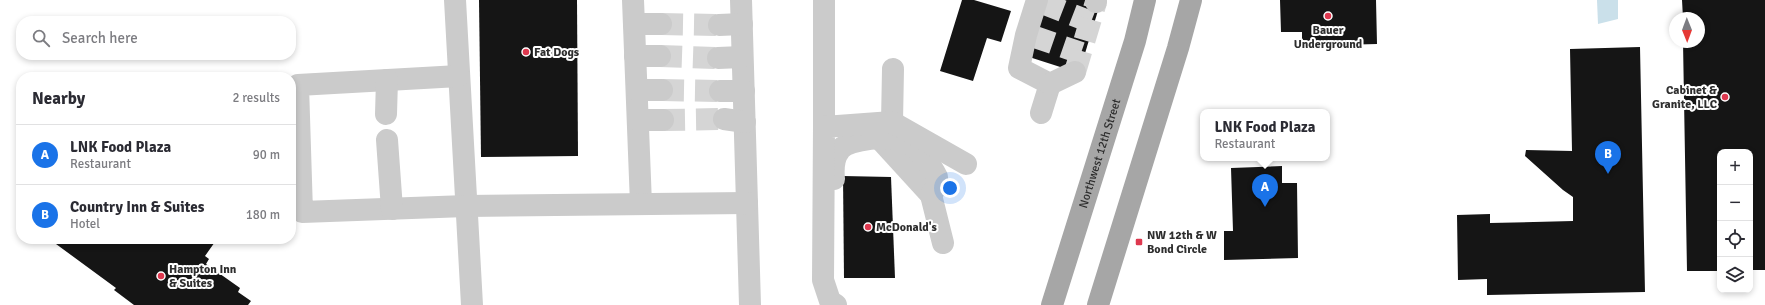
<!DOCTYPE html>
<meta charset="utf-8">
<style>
:root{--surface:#fff;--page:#f2f2f3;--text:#2b2b33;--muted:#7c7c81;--line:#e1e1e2;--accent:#1a73e8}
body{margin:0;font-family:Signika,sans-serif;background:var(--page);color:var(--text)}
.controls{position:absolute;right:12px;bottom:12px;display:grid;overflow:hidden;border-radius:8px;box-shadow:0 2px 6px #0003}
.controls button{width:36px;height:36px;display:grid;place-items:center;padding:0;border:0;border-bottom:1px solid var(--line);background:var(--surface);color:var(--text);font:20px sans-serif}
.compass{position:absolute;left:1669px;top:12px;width:36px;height:36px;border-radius:50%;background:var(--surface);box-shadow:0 2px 6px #0003;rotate:179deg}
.you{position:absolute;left:950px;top:188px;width:14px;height:14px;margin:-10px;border:3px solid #fff;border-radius:50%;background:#1a73e8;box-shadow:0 0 0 6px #1a73e833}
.badge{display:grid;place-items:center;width:26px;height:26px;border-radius:50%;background:var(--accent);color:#fff;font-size:13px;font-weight:700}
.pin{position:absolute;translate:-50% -33px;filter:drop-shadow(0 1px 2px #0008)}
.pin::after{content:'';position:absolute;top:21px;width:14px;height:12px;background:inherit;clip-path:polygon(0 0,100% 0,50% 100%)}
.popup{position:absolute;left:1200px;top:109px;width:130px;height:52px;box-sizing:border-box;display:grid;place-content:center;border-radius:8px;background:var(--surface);filter:drop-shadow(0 1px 3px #0005);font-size:13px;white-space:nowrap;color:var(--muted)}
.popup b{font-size:15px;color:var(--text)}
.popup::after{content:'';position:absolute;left:50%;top:100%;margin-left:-8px;border:8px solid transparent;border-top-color:var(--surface)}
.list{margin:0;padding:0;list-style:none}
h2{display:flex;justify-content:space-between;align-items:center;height:52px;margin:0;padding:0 16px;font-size:17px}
h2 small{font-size:13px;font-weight:400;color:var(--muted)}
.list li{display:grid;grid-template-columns:26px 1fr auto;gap:12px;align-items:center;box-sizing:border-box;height:60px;padding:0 16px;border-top:1px solid var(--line)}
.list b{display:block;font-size:15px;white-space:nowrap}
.list p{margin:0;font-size:13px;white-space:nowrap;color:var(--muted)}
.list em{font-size:13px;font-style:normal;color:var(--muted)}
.icon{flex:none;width:22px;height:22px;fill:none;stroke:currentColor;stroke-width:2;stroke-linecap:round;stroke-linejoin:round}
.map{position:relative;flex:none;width:1765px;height:305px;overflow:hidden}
.search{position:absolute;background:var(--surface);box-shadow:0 2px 6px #0003;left:16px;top:16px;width:280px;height:44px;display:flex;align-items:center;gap:10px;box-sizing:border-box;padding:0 14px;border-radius:16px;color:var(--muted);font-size:15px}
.panel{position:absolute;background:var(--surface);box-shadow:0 2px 6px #0003;left:16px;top:72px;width:280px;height:172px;border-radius:16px}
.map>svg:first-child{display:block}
</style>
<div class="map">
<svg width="1765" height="305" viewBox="0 0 1765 305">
<rect width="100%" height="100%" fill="#fff"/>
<path fill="#cae0ea" d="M1597 0H1618V19L1598 24Z"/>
<g fill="#151515">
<path d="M479 0H577L578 156 481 157Z"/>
<path d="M962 0H974L1011 11 1001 42 987 38 973 81 940 71Z"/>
<path d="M1043 0H1088L1100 4 1079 73 1026 56Z"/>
<path d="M1280 0H1376L1377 44 1302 46V32H1281Z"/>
<path d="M1682 0H1765V270H1750V152H1720V271H1687L1683 42H1699V18H1683Z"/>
<path d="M1640 47 1645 292 1487 295V279L1458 280 1457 215 1490 214V223L1573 221V197L1563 190 1525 156 1526 150 1572 151 1570 49Z"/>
<path d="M1282 166V183H1297L1298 258 1224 260V231H1233L1231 168Z"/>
<path d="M843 176 891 177 895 278H844Z"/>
<path d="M55 239H217L205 256 209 259 206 264 240 288 238 292 251 301 248 305H134L114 290 116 288 56 244 58 241Z"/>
</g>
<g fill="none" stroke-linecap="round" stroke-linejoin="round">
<g stroke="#d5d5d5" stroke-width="22" stroke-dasharray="22 11" stroke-linecap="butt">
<path d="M1042 3 1091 22"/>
<path d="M661 24 719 25"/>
<path d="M1032 36 1081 53"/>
<path d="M660 56 718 58"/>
<path d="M1075 72 1096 2"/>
<path d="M662 90 720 91"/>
<path d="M663 120 724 119"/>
</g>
<g stroke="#cbcbcb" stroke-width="22">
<path d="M455 0 472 305"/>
<path d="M633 0 641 204"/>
<path d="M741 0 750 305"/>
<path d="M824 0V127"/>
<path d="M1037 0 1026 35 1019 68 1050 84 1041 113"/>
<path d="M1096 0V2"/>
<path d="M634 24H661"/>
<path d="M719 25 742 24"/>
<path d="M635 56H660"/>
<path d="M718 58 742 57"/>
<path d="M459 76 298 85 302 212 466 206 747 203"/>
<path d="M1050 84 1075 72"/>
<path d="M637 90H662"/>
<path d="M720 91H744"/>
<path d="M386 114 387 80"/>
<path d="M724 119 745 122"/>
<path d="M638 120H663"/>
<path d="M892 122 893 69"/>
<path d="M878 137 931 195"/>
<path d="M387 140 392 209"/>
<path d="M834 179C833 168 833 158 840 150 849 138 891 135 904 141 918 148 930 163 937 177V186L931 195 943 243"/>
<path d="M836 305 830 301 823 280 824 127 892 122 966 164"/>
</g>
<g stroke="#a6a6a6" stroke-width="22">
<path id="s1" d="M1052 305 1135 41 1145 0"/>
<path d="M1098 305 1178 48 1191 0"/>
</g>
</g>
<g fill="#de384f" stroke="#fff" stroke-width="1.5">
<circle cx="1328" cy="16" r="4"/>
<circle cx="526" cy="52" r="4"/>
<circle cx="1725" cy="97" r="4"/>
<circle cx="868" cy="227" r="4"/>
<rect x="1135" y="238" width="8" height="8" rx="2"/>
<circle cx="161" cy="276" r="4"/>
</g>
<g text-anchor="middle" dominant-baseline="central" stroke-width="4" stroke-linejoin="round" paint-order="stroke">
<g font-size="12" font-weight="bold" fill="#2e2e2e" stroke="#fff" text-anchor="start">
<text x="1328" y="30" text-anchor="middle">Bauer<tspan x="1328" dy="14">Underground</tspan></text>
<text x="534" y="52">Fat Dogs</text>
<text x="1717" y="90" text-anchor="end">Cabinet &amp;<tspan x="1717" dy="14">Granite, LLC</tspan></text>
<text x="876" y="227">McDonald's</text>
<text x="1147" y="235">NW 12th &amp; W<tspan x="1147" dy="14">Bond Circle</tspan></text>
<text x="169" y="269">Hampton Inn<tspan x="169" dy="14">&amp; Suites</tspan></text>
</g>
<g font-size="12" fill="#2e2e2e" stroke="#fff">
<text stroke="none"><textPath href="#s1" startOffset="159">Northwest 12th Street</textPath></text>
</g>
</g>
</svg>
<div class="controls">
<button>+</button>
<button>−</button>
<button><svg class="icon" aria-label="locate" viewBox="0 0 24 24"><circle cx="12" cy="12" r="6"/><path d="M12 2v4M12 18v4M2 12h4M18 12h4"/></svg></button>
<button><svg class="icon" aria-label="layers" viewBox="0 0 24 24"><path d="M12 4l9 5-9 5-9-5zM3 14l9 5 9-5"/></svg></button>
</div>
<svg class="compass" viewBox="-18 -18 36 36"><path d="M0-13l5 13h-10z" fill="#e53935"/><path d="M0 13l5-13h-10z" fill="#7c7c81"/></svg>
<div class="you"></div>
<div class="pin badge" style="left:1265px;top:207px">A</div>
<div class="popup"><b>LNK Food Plaza</b>Restaurant</div>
<div class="pin badge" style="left:1608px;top:174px">B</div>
<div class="search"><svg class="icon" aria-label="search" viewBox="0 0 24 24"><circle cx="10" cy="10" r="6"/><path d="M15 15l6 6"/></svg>Search here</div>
<section class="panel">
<h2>Nearby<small>2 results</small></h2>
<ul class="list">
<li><span class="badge">A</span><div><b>LNK Food Plaza</b><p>Restaurant</p></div><em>90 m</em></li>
<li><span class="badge">B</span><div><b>Country Inn &amp; Suites</b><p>Hotel</p></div><em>180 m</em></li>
</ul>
</section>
</div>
